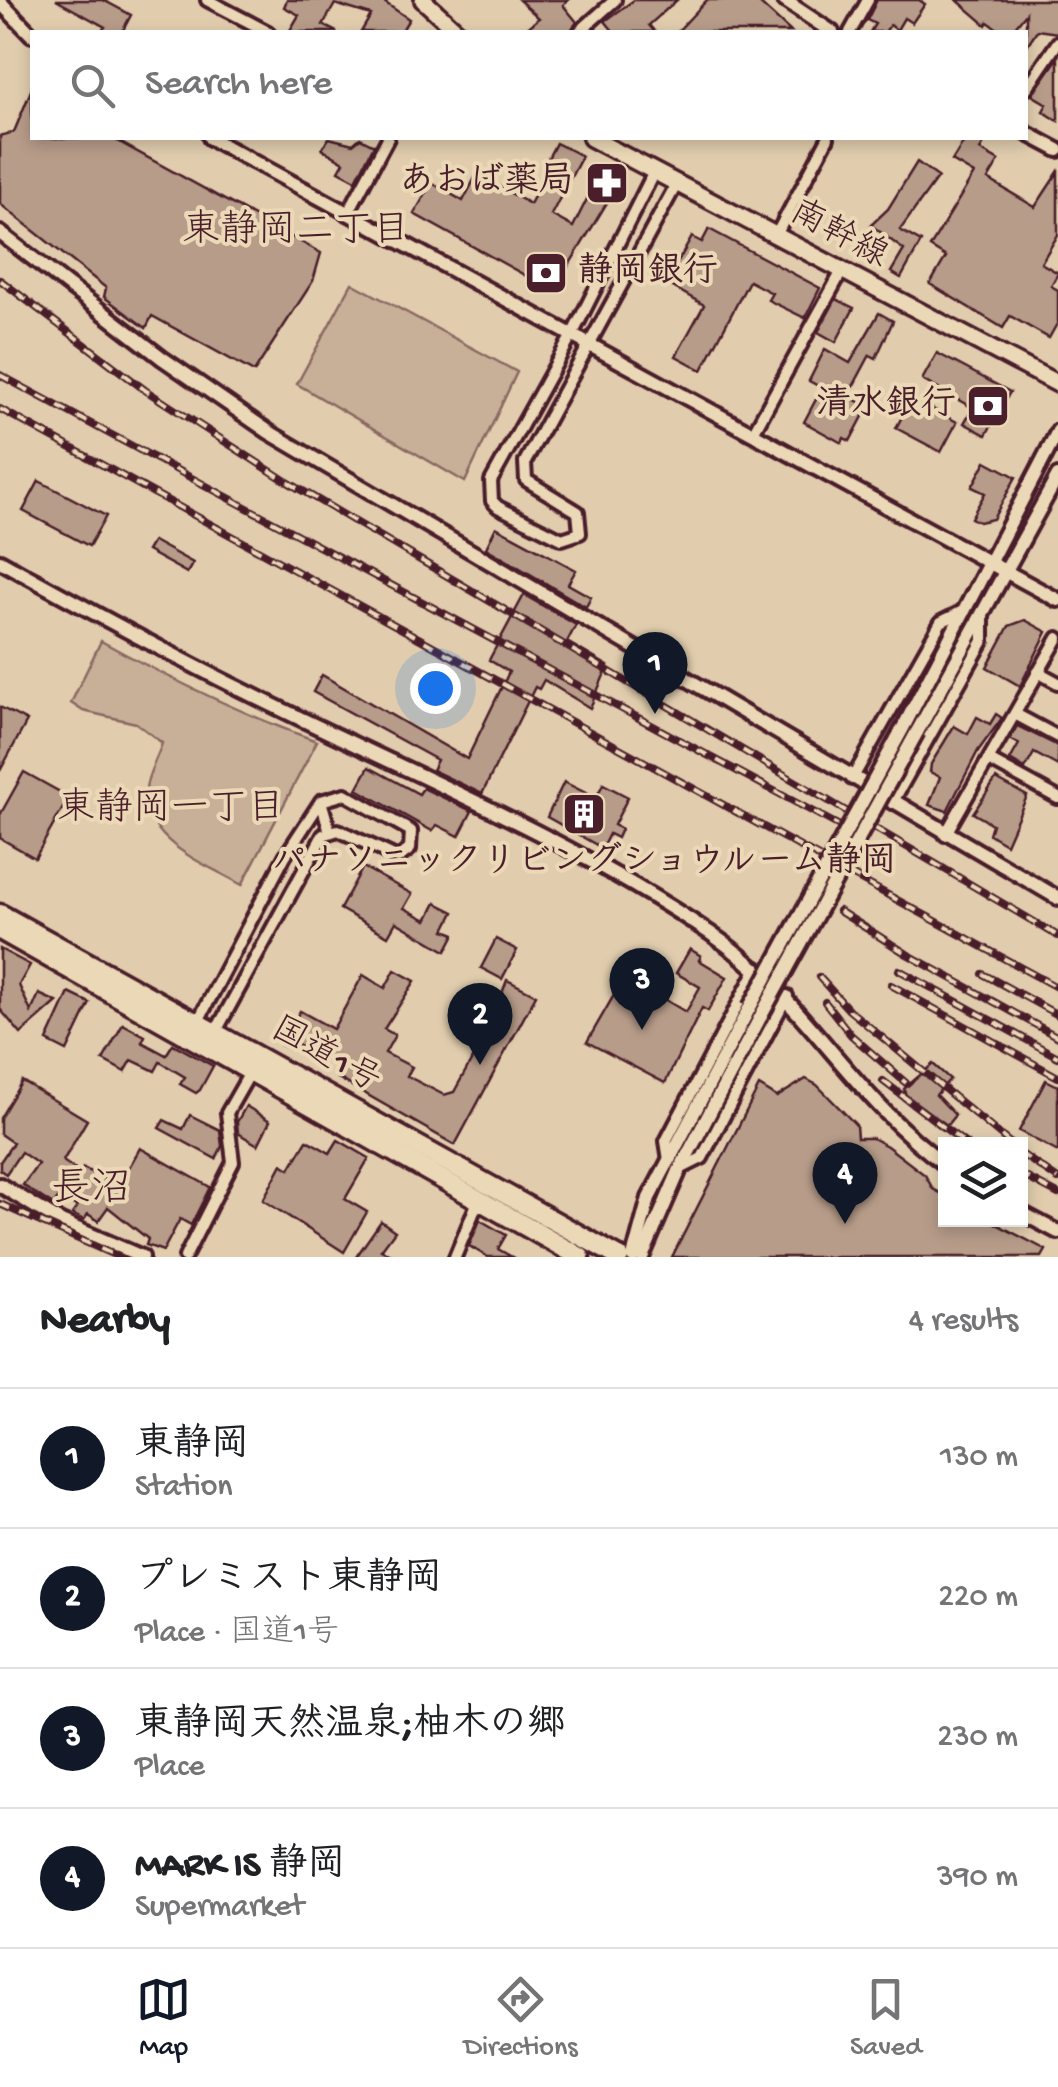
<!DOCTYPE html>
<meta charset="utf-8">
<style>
:root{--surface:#fff;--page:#f6f6f6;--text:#202124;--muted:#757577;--line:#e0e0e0;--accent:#111827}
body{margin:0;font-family:"Gochi Hand","Klee One",sans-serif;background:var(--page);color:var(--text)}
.controls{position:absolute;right:30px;bottom:30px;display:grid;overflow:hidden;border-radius:0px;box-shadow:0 5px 15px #0003}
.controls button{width:90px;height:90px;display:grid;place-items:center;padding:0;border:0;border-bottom:2px solid var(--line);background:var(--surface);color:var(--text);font:50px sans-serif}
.you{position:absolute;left:435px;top:688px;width:35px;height:35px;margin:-25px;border:8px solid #fff;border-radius:50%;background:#1a73e8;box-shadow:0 0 0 15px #1a73e833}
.badge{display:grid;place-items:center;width:65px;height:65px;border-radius:50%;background:var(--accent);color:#fff;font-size:32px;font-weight:700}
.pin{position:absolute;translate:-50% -82px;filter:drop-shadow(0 2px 5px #0008)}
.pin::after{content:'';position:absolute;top:52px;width:35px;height:30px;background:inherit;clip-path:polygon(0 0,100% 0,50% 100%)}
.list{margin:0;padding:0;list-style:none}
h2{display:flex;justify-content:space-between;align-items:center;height:130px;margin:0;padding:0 40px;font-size:42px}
h2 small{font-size:32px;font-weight:400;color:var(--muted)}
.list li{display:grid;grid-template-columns:65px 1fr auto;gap:30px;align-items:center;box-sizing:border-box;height:140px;padding:0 40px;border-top:2px solid var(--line)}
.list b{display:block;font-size:38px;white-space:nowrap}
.list p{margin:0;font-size:32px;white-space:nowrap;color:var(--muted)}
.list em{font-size:32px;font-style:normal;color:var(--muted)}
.icon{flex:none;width:55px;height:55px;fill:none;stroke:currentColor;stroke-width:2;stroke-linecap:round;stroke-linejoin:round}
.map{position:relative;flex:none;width:1058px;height:1257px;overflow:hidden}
.search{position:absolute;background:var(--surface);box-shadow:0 5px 15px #0003;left:30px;right:30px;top:30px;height:110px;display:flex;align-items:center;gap:25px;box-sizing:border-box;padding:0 35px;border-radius:0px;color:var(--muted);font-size:38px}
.sheet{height:690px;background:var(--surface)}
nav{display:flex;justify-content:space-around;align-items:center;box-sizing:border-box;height:140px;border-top:2px solid var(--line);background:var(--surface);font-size:28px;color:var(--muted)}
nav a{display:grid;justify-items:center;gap:5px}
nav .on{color:var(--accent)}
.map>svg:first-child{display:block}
</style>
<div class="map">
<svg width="1058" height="1257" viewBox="0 0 1058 1257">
<rect width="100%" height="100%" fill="#e1cdae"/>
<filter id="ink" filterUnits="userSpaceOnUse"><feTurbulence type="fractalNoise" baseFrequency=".01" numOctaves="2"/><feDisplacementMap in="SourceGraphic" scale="20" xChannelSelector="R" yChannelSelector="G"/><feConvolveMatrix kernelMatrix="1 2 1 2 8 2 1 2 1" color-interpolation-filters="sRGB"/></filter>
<g filter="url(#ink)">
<g fill="#c8b098" stroke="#896862" stroke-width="2.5">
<path d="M352 283 517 372 465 482 297 384Z"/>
<path d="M101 641C172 680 241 714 317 741L242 885C203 862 143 843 146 789 147 774 158 757 162 743L136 723 83 711 71 703Z"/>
</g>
<g fill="#b79c89" stroke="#4a1f2b" stroke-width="2.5">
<path d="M56 0H103L131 15 122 32H101L105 27Z"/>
<path d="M287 0H381L409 19 401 32H361L371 15 335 4 323 25 337 32H289L299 15 284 7Z"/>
<path d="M519 0H568L563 5 577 22 570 32H523L539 18Z"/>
<path d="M634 0H677L649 25 655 32H614L605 21Z"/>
<path d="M707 0H756L791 32H677Z"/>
<path d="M877 0H919L925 4 912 23 904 18 897 30 890 25 885 32H870L875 24 867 20Z"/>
<path d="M957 0H1058V33L1037 30 1026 47V13L1011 32H1002L988 22 986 25Z"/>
<path d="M1058 58V121L1043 111 1047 104 1032 95Z"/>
<path d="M32 88V138H112L321 253 313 281 254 372 152 316 146 328 104 297 106 288 0 204V136L14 132Z"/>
<path d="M329 138 353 144 360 138 374 145 356 180 339 171 344 162 322 149Z"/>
<path d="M966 138H987L980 150 999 161 988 179 1035 207 1058 172V235L1041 263 1058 273 1051 286 1058 290V322L1049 338 1010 316 1003 328 930 284 946 257 930 247 974 174 952 161Z"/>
<path d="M556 143 582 156 551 215 573 227 601 171 609 175 614 191 557 285 552 282 548 288 414 214 432 183 463 201 477 174 530 204 551 165 546 162Z"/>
<path d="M917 162 938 177 900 230 921 242 901 278 891 272 904 250 871 225 888 209Z"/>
<path d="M709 229 820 288 805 318 768 300 772 293 749 281 702 370 676 356 704 305 666 283 692 237 702 242Z"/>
<path d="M836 299 854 308 836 342 818 332Z"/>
<path d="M879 313 893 321 876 358 870 355 848 396 868 407 850 441 844 438 842 443 804 422 822 388 809 381 825 349 850 363Z"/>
<path d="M937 353 1010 392 986 435 964 423 973 408 922 380Z"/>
<path d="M912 398 957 422 941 452 896 428Z"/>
<path d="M986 461 1016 477 993 519 979 522 971 518 985 493 972 487Z"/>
<path d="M39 481 106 516 89 546 23 511Z"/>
<path d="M496 527 576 570 568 584 591 597 586 607 486 548Z"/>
<path d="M153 541 193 563 187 573 147 551Z"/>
<path d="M524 595 576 625 567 642 608 666 590 708 544 680 539 689 535 687 482 794 432 770 437 760 313 692 322 675 467 759 509 672 489 660Z"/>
<path d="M1025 620 1047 632 1020 686 987 667 1009 626Z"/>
<path d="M0 707 27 721 0 771Z"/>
<path d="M996 714 1002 718 978 751 947 811 929 805 940 777 930 772 931 764 954 726 968 734 977 717 990 724Z"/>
<path d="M1017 726 1058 746V766L1034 753 1025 769 1010 760 1019 744 1010 739Z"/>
<path d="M369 767 419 794 423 788 472 811 459 836 437 825 432 831 357 789Z"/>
<path d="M24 772 69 797 35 858 0 838V815Z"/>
<path d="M996 779 1027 796 1006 844 989 834 992 824 973 813Z"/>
<path d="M564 782 596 798 603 784 628 797 614 825 621 829 617 838 609 834 602 848 547 817Z"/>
<path d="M363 867 412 894 404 908 427 920 436 903 454 912 445 930 455 934 446 951 396 922 388 936 340 909Z"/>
<path d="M496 939 517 950 502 979 481 968Z"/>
<path d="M0 949 30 965 19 985 31 1012 39 994 57 1002 21 1034 0 1009Z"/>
<path d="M690 949 701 956 699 960 727 977 708 1011 702 1008 665 1083 587 1042 625 976 686 1012 700 987 676 973Z"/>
<path d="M395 970 415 981 384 1029 395 1035 385 1053 412 1067 407 1076 444 1095 454 1092 470 1063 480 1043 475 1040 484 1023H491L507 980 536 995 455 1145 338 1078 343 1069 294 1042 290 1049 281 1045 300 1011 333 1029 363 975 385 988Z"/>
<path d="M69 993 90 1003 67 1051 47 1041Z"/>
<path d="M123 1024 145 1036 142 1042 166 1055 173 1044 213 1066 200 1090 196 1093 180 1084 185 1077 160 1062 155 1071 132 1060 125 1072 103 1060Z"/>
<path d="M933 1064 950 1079 936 1095 955 1115 947 1125 906 1096 904 1089Z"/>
<path d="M806 1079 817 1085 856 1125 857 1138H872L887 1146 925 1175 933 1189 946 1196V1220H989L1046 1250 1042 1257H672L759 1086 777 1097Z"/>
<path d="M1046 1080 1058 1086V1152L1019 1131Z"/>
<path d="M22 1081 87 1120 63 1161 80 1173 83 1168 119 1185 140 1148 210 1187 191 1225 180 1219 163 1251 146 1245 148 1239 108 1207 98 1221 88 1214 84 1220 72 1214 77 1207 61 1195 53 1205 27 1188 23 1185 38 1164 21 1152 6 1174 0 1170V1162L13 1143 0 1134V1118Z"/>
<path d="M246 1106 270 1121 258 1145 238 1133 237 1122Z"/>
<path d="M190 1115 220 1130 222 1146 216 1159 159 1128 164 1120 183 1129Z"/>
<path d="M307 1140 330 1153 338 1140 369 1158 345 1199 367 1212 344 1252 263 1200 282 1164 290 1169Z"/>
<path d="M480 1220 506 1235 498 1249 512 1257H488L469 1246Z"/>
<path d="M381 1221 395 1231 381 1250 396 1257H356Z"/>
</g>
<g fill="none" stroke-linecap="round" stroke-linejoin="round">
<g stroke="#4a1f2b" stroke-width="18">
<g id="minor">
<path d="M207 0 268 32"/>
<path d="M579 32 615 0"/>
<path d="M850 32 868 0"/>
<path d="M1026 89 1058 42"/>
<path d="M653 174 572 335 491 481 492 501 498 507 562 539 580 533 578 512 526 480 525 462 676 185"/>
<path d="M348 213 388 138"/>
<path d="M775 237 828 138"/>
<path d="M753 433 842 271"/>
<path d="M1038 672 1058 683"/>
<path d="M1015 714 1058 737"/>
<path d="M989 760 1058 798"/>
<path d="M852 779 941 622 965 610"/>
<path d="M345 794 411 831 410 849 398 858 338 830 323 835 215 1033 199 1041 197 1023 285 856 321 801Z"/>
<path d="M321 801 330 832"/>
<path d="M892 803 983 641V616"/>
<path d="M945 835 1058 638"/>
<path d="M669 1160 666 1141 757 968"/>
<path d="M680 1169 702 1158 787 996"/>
<path d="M185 1257 233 1162 227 1113 251 1071"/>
<path d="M455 1257 479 1199"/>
</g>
</g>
<g stroke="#4a1f2b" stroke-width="20">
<g id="tertiary">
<path d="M784 0 832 32"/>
<path d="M0 2 32 35"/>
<path d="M1026 133 1058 150"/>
<path d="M210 138 1058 600"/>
<path d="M0 233 162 358 269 432 1058 898"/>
<path d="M0 561C79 605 159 649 240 689 397 768 564 834 710 933 805 997 851 1097 946 1165"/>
<path d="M904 726 1058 431"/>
<path d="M917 732 1058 476"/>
<path d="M0 1185 61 1222 142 1257"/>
<path d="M1020 1212 1058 1232"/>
<path d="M633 1257 649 1198 750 1007"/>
<path d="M642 1257 680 1169 762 1014"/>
</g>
</g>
<g stroke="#4a1f2b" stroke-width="22">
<g id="secondary">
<path d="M423 0 458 32"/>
<path d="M591 138 1058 384"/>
</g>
</g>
<g stroke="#4a1f2b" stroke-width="25">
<g id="trunk">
<path d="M0 914 619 1257"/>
<path d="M0 930 580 1257"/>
</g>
</g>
<use href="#minor" stroke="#ebd8b6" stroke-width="10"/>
<use href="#tertiary" stroke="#ebd8b6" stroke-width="12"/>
<use href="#secondary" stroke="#ebd8b6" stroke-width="15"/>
<use href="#trunk" stroke="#ebd8b6" stroke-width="18"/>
<g stroke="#4a1f2b" stroke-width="8">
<g id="rail">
<path d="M0 280 145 390 286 481 1058 936"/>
<path d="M0 375 860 837"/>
<path d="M0 409 1058 988"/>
<path d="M839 911 907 954 1058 1037"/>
<path d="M899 970 1058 1057"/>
<path d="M983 974 1058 1015"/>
<path d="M819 977 849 1010 1011 1144"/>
<path d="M891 985 1058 1077"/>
<path d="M825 1002 851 1035 906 1083"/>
<path d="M883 1081 966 1144"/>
<path d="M1020 1153 1058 1179"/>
<path d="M1020 1174 1058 1194"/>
<path d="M0 1204 119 1257"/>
</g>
</g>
<use href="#rail" stroke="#ebd8b6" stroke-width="4" stroke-dasharray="11" stroke-linecap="butt"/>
<g stroke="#4a1f2b" stroke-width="20" stroke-linecap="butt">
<g id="tertiary-bridge">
<path d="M750 1007 904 726"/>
<path d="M762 1014 917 732"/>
</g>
</g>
<use href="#tertiary-bridge" stroke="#ebd8b6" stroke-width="12"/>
</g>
</g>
<defs>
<g id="pharmacy-square" transform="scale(2.25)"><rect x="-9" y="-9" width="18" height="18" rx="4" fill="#4a1f2b" stroke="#ebd8b6"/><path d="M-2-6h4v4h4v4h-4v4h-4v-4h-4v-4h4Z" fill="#fff"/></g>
<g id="bank-square" transform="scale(2.25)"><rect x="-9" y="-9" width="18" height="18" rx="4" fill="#4a1f2b" stroke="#ebd8b6"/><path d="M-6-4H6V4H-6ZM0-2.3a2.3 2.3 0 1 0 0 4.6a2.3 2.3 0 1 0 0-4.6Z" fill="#fff"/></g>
<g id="building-square" transform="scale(2.25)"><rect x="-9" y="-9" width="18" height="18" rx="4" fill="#4a1f2b" stroke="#ebd8b6"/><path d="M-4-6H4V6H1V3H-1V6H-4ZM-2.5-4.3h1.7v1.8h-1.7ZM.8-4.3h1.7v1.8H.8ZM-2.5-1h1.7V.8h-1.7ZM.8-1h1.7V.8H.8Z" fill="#fff"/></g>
</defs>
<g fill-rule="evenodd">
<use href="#pharmacy-square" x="607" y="183"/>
<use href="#bank-square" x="546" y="273"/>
<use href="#bank-square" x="988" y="406"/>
<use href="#building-square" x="584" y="814"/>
</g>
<g text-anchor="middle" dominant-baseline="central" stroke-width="8" stroke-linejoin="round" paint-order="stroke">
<g font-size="35" font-weight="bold" fill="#4a1f2b" stroke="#ebd8b6" text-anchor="end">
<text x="574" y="183">あおば薬局</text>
<text x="578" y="273" text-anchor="start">静岡銀行</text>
<text x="956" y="406">清水銀行</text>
<text x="584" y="863" text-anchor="middle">パナソニックリビングショウルーム静岡</text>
</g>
<g font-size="35" fill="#4a1f2b" stroke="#ebd8b6">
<text transform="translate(838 236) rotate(28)">南幹線</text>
<text transform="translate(325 1057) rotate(29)">国道1号</text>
</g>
<g font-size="38" fill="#4a1f2b" stroke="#ebd8b6">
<text x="296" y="233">東静岡二丁目</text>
<text x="171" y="811">東静岡一丁目</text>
</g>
<g font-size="40" fill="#4a1f2b" stroke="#ebd8b6">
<text x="91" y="1191">長沼</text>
</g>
</g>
</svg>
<div class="controls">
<button><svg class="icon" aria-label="layers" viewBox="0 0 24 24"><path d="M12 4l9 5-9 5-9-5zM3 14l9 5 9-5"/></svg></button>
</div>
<div class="you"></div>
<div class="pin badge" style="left:655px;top:714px">1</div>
<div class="pin badge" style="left:480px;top:1065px">2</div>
<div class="pin badge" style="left:642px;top:1030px">3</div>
<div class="pin badge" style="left:845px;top:1224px">4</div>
<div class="search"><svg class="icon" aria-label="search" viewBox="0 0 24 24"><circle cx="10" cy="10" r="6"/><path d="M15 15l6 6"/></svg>Search here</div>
</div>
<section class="sheet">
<h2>Nearby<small>4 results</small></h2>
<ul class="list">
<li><span class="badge">1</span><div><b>東静岡</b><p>Station</p></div><em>130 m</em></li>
<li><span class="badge">2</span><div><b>プレミスト東静岡</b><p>Place · 国道1号</p></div><em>220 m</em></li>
<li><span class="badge">3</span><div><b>東静岡天然温泉;柚木の郷</b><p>Place</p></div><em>230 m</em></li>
<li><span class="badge">4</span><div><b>MARK IS 静岡</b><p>Supermarket</p></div><em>390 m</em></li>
</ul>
</section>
<nav>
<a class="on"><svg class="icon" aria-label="map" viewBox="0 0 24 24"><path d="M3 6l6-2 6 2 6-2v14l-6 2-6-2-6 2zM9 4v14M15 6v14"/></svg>Map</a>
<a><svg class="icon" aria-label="directions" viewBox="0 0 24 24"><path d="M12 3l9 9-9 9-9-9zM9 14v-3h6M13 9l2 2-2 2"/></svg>Directions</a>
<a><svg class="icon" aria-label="saved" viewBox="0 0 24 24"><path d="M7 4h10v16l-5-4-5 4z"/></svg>Saved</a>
</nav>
